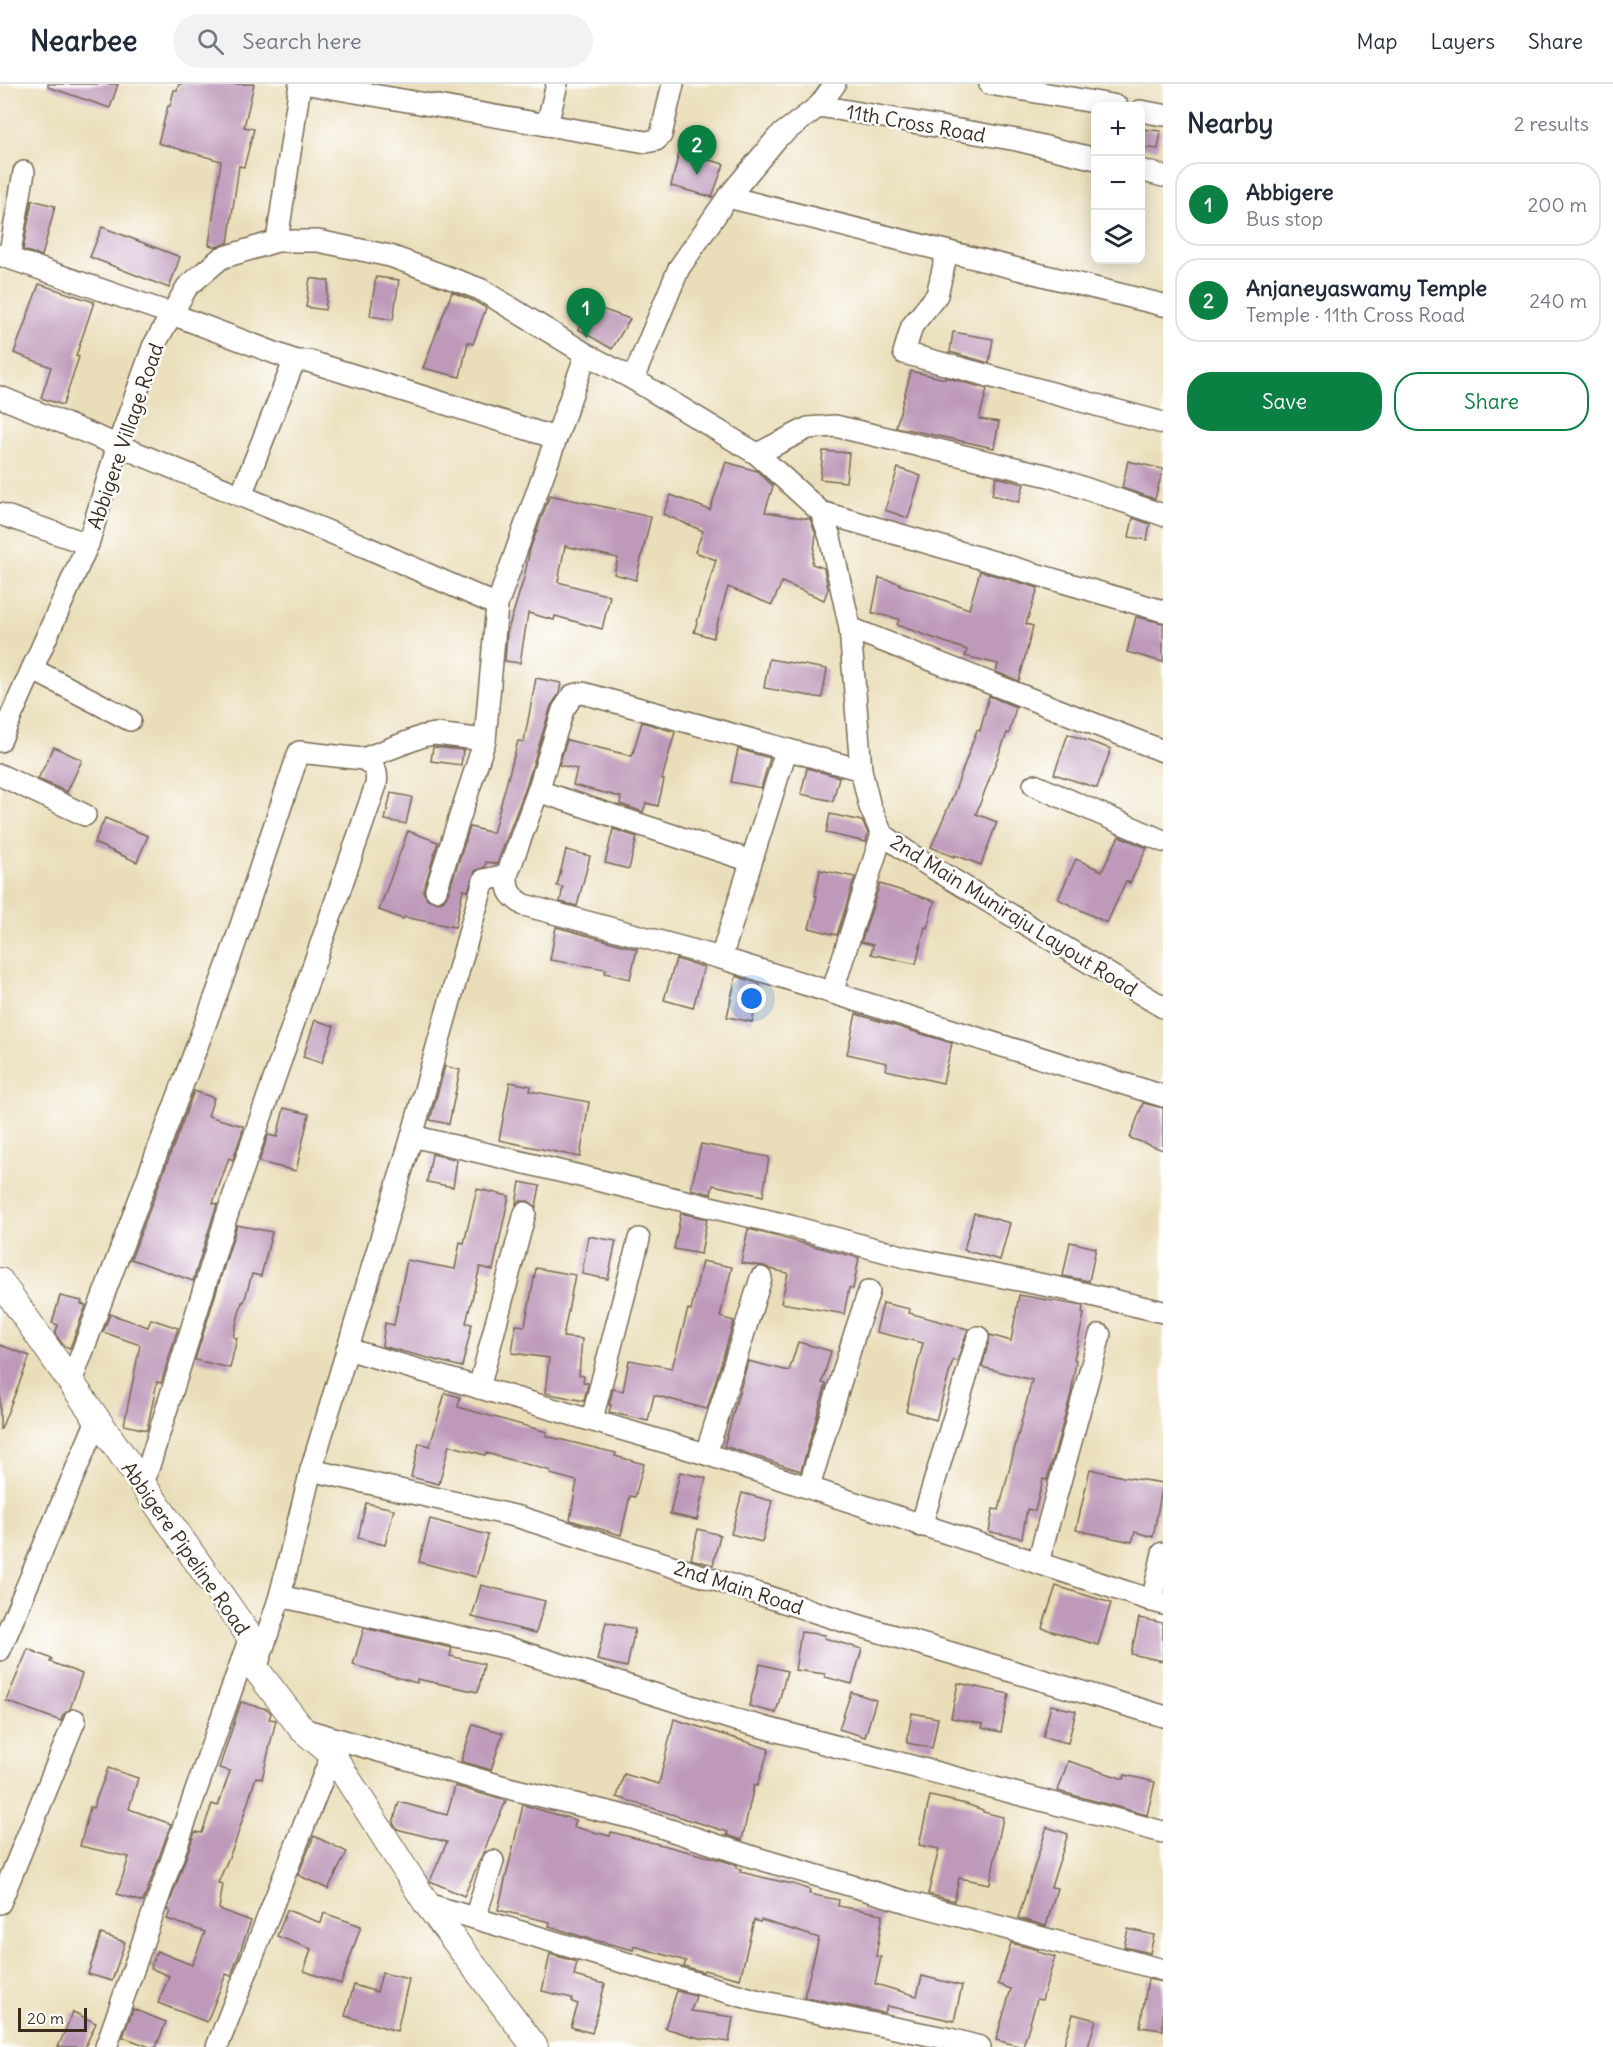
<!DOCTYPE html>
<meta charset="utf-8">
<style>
:root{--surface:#fff;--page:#f2f2f3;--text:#1f2937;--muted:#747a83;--line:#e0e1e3;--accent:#0b8043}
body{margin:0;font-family:Delius,sans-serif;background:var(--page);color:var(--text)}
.controls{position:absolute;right:18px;top:18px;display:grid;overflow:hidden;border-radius:12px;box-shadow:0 3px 15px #0003}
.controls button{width:54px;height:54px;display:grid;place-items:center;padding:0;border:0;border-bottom:2px solid var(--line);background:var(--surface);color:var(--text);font:30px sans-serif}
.scale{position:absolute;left:18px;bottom:15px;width:69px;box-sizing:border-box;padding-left:6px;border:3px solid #3b2a1e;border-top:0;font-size:16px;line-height:21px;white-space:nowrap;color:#3b2a1e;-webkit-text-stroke:4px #fff;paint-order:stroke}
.you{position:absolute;left:752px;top:915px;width:21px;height:21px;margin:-15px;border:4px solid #fff;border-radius:50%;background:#1a73e8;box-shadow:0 0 0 9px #1a73e833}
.badge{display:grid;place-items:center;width:39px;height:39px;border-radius:50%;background:var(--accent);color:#fff;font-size:20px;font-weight:700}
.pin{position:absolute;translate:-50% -50px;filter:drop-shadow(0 2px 3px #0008)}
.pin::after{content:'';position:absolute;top:32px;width:21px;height:18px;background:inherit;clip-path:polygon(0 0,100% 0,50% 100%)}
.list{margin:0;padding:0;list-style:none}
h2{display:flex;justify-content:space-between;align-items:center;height:78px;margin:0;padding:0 24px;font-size:26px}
h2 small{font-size:20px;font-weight:400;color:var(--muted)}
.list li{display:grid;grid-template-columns:39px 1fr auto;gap:18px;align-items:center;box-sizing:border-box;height:84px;margin:0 12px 12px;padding:0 12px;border:2px solid var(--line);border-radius:24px}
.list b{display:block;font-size:22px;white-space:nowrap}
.list p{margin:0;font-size:20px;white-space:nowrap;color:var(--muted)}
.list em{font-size:20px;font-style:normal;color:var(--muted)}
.actions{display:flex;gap:12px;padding:18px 24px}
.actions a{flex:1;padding:14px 0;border:2px solid var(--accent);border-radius:24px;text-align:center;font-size:21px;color:var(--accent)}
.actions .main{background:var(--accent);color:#fff}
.icon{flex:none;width:33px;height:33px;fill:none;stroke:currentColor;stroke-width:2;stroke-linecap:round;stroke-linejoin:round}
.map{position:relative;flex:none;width:1163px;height:1963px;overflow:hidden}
header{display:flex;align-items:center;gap:36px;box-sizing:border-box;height:84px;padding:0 30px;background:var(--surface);border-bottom:2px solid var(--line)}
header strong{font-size:28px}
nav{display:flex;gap:33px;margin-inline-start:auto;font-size:21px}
.search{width:420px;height:54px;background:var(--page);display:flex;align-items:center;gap:15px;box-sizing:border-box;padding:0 21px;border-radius:33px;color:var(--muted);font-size:22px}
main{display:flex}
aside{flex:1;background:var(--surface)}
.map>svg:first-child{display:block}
</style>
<header>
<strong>Nearbee</strong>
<div class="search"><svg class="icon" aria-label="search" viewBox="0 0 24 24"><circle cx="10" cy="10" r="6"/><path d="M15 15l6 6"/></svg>Search here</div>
<nav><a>Map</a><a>Layers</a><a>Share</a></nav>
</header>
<main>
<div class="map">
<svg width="1163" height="1963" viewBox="0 0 1163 1963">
<rect width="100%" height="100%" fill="#fff"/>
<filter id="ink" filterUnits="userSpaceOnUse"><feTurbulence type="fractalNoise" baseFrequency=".0167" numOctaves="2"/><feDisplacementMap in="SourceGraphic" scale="12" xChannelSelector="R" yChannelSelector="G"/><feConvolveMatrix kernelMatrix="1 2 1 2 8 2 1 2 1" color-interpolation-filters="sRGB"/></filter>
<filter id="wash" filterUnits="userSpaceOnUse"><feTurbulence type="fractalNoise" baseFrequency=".008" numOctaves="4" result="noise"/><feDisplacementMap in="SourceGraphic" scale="24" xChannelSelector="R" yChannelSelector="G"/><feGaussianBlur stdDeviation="1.35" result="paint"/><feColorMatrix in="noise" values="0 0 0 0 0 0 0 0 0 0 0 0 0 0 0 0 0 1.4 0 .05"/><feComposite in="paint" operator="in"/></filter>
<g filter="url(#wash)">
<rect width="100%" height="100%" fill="#eadeba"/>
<g id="blocks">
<g fill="#be99ba">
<path d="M48 0H118L110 24 48 3Z"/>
<path d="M179 0H254L244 43 254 45 244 83 239 82 228 159 216 163 209 161 221 77 158 59 168 22H170L174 6H177Z"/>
<path d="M1140 45 1161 47 1158 65 1140 63Z"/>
<path d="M679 68 724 80 712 113 671 102Z"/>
<path d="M32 116 55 122 42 172 23 166Z"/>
<path d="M102 143 180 173 169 204 90 173Z"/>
<path d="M376 193 399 196 393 236 370 232Z"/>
<path d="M310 194 329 197 325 226 306 223Z"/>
<path d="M39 200 94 218 76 272 79 273 63 321 41 314 51 283 14 269Z"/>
<path d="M452 208 474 217 486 224 473 260 468 258 460 293 423 284Z"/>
<path d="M590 221 630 235 612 265 578 245Z"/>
<path d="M953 248 993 255 989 279 950 268Z"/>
<path d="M911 287 945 295V293L987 305 979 335 999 338 994 364 896 343Z"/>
<path d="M823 367 849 369 846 398 820 395Z"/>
<path d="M1128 377 1163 385 1155 415 1122 404Z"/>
<path d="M726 378 757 387 773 402 765 428 810 435 816 451 812 480 824 484 828 505 824 516 782 498 772 521 728 503 713 554 694 548 716 476 695 468 703 447 663 430 671 411 710 426Z"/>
<path d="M898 384 921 392 908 434 885 426Z"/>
<path d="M996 393 1024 400 1019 418 992 411Z"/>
<path d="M550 411 651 433 636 496 614 490 618 474 565 462 558 498 610 512 602 545 555 532 554 536 528 529 520 579 505 577 507 549 524 494 530 465Z"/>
<path d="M1133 434 1150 440 1147 456 1129 453Z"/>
<path d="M980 487 1038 504 1026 540 1033 542 1019 597 996 588 998 580 965 572 967 566 897 541 899 535 872 529 879 494 900 499V501L969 525Z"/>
<path d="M1136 533 1163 539V578L1127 568Z"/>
<path d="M769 575 827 585 822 614 764 604Z"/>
<path d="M536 594 561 599 559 610 551 622 526 703 497 780 486 778 485 783 475 787 468 807 463 806 455 843 404 833 403 835 379 826 408 747 438 758 423 808 427 815 438 819 444 816 448 810 470 743 493 749 518 657 524 658Z"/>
<path d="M989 612 1016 623 1009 650 1007 649 976 730 997 738 981 781 955 771 954 773 931 763 953 712 977 646 980 647Z"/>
<path d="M642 638 675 648 662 695 664 696 658 722 646 719 643 728 620 720 621 713 573 701 577 685 559 681 567 656 632 672Z"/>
<path d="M1068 650 1111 665 1097 704 1054 690Z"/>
<path d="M54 663 82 676 67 708 38 695Z"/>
<path d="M433 663 463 666 461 681 431 677Z"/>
<path d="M738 665 770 674 761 704 731 698Z"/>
<path d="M807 684 839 693 833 717 801 710Z"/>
<path d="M391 709 412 713 406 740 385 736Z"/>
<path d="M830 730 862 737 868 749 866 758 826 749Z"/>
<path d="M105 734 148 752 137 778 94 759Z"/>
<path d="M613 745 637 753 629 785 605 779Z"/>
<path d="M1119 752 1147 764 1130 799 1126 797 1107 839 1058 815 1076 775 1102 787Z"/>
<path d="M566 766 590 772 577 822 560 818 563 803 557 802Z"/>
<path d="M820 786 855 793 837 851 809 844 817 812H815Z"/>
<path d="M880 800 935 817 927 844 925 843 916 880 871 870 873 861 861 858Z"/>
<path d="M556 843 637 865 630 895 605 889 606 885 550 876Z"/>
<path d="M676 875 704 883 693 924 664 916Z"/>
<path d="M736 892 760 900 752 938 727 933Z"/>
<path d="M856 930 952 959 943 999 886 986 887 979 847 970Z"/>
<path d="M315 936 334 942 322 979 303 973Z"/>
<path d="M445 982 460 986 449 1040 430 1036Z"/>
<path d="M510 998 531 1002 530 1007 589 1018 580 1073 499 1056Z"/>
<path d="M194 1007 214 1014 208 1032 243 1042V1045L233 1076 229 1074 213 1119 217 1120 193 1197 131 1175Z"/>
<path d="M1143 1019 1163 1024V1066L1130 1054Z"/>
<path d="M284 1024 309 1030 296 1087 259 1078 268 1051 277 1053Z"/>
<path d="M701 1060 769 1073 763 1112 713 1101 711 1110 691 1105Z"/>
<path d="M432 1070 457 1076 453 1103 427 1098Z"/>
<path d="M520 1098 540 1102 536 1123 528 1117H521L516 1120Z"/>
<path d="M477 1105 509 1112 493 1186 480 1183 466 1239 472 1240 462 1283 382 1262 385 1239 394 1241 407 1176 455 1185 460 1158 464 1159Z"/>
<path d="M681 1129 707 1135 701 1170 674 1165Z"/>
<path d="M974 1129 1010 1139 1000 1176 964 1166Z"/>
<path d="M237 1141 272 1148 261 1192 252 1190 244 1218H242L233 1253 237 1254 230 1284 195 1276Z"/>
<path d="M748 1145 859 1174 853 1205 849 1204 844 1230 781 1219 788 1189 770 1185 764 1182 741 1179Z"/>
<path d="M588 1152 616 1157 608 1195 582 1190Z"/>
<path d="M1070 1158 1096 1164 1089 1197 1063 1192Z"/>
<path d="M702 1177 732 1183 720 1233 734 1237 707 1325 654 1311 648 1337 609 1328 611 1321H609L613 1305 623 1307 629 1276 672 1284 688 1225 691 1226Z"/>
<path d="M536 1184 575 1191 563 1253 582 1255 579 1291 584 1292 583 1298 588 1299 584 1317 545 1309 549 1274 512 1269 516 1241 525 1242Z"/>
<path d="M1019 1211 1083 1222 1082 1229 1084 1230 1074 1275 1076 1276 1071 1310 1047 1396 1043 1395 1035 1427 1027 1425 1022 1454 989 1448 993 1425 999 1426 1032 1296 982 1283 990 1251 1011 1257Z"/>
<path d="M60 1212 82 1217 81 1220 86 1221 70 1264 64 1262 55 1250 58 1241 52 1239Z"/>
<path d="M883 1219 910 1225 909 1229 968 1245 957 1277 953 1276 936 1336 906 1327 923 1259 876 1248Z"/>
<path d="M110 1230 148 1243 151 1235 178 1244 161 1299 157 1298 147 1346 124 1341 140 1261 103 1248Z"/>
<path d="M798 1258 831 1267 822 1299 826 1300 801 1387 724 1362 748 1277 789 1287Z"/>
<path d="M0 1261 30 1272 1 1345H0Z"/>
<path d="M445 1309 460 1313 458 1323 547 1348 546 1352 616 1369 615 1372 644 1380 635 1413 630 1412 621 1451 570 1436 577 1397 550 1390 551 1387 486 1369 485 1371 449 1361 439 1400 411 1393 419 1359 430 1362Z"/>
<path d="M1090 1385 1123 1393 1163 1399 1153 1453 1135 1448 1132 1458 1076 1446Z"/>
<path d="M680 1388 706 1394 697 1436 670 1430Z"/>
<path d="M742 1409 772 1417 762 1458 731 1450Z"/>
<path d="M366 1419 394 1425 385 1461 358 1454Z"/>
<path d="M430 1435 488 1451 476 1493 419 1478Z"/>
<path d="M698 1445 720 1451 713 1481 691 1475Z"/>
<path d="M481 1501 545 1517 536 1549 472 1533Z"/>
<path d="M1056 1502 1111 1519 1098 1561 1042 1544Z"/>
<path d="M1139 1534 1163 1539V1577L1131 1570Z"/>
<path d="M606 1538 635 1545 627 1583 597 1576Z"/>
<path d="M364 1544 452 1564 450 1572 484 1580 478 1608 417 1595V1599L353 1581Z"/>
<path d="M801 1548 825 1551 824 1554 862 1565 852 1600 825 1593V1590L795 1586Z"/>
<path d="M28 1565 52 1575 50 1578 82 1590 70 1625 63 1631 61 1637 6 1617Z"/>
<path d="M760 1580 787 1587 776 1629 749 1622Z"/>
<path d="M958 1599 1009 1610 1001 1648 982 1644 983 1640 951 1634Z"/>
<path d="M851 1608 876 1616 865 1653 839 1645Z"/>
<path d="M241 1618 267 1625 271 1629 269 1635 276 1636 262 1695 256 1693 235 1759 218 1799 223 1800 219 1825 251 1837 231 1892 226 1890 207 1938 158 1919 169 1892 150 1884 157 1867 192 1881 205 1848 167 1835 170 1827 167 1826 195 1748 202 1749 212 1720 218 1722 230 1687 219 1684Z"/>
<path d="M1051 1621 1076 1627 1068 1659 1043 1653Z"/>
<path d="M912 1629 938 1634 932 1664 907 1659Z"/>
<path d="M674 1635 769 1665 757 1702 754 1701 742 1756 727 1751 728 1748 617 1713 624 1690 659 1700Z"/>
<path d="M473 1640 503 1649 491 1686 461 1677Z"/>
<path d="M1068 1677 1124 1695 1125 1691 1155 1698 1147 1731 1058 1707Z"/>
<path d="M108 1684 138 1694 129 1725 171 1740 143 1818 117 1810 129 1773 80 1762 90 1723 93 1724Z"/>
<path d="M455 1702 506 1717 464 1812 430 1797 447 1758 397 1745 393 1739 399 1718 447 1731Z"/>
<path d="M930 1712 966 1720 983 1726V1728L1003 1733 990 1800 959 1794 954 1817 928 1810 939 1765 919 1761Z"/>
<path d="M523 1721 576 1736 574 1743 610 1752 611 1748 717 1775 737 1781 736 1784 741 1785 740 1788 796 1801 810 1806 809 1810 839 1816 838 1822 883 1830 876 1872 881 1873 875 1900 917 1912 922 1892 962 1902 954 1937 887 1922 885 1929 804 1913 819 1854 761 1836 760 1838 754 1836 740 1895 704 1886 703 1888 684 1882 686 1877 634 1862 633 1866 583 1853 549 1842 550 1838 498 1826Z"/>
<path d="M1047 1743 1068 1750 1051 1803 1057 1804 1046 1842 1018 1834Z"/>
<path d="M314 1752 347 1768 328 1805 298 1791Z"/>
<path d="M287 1826 321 1839 324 1829 361 1842 341 1900 304 1887 311 1865 277 1852Z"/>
<path d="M1128 1845 1154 1851 1150 1869 1124 1863Z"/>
<path d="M101 1850 125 1858 112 1897 88 1890Z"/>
<path d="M1011 1859 1038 1866V1868L1055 1873 1042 1916 1037 1915 1023 1963 996 1956 1011 1905 998 1900Z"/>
<path d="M550 1870 577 1878 574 1892 605 1900 592 1949 571 1943 578 1920 572 1918V1914L542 1907Z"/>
<path d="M382 1889 409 1895 397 1947 345 1932 354 1901 377 1908Z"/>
<path d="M1148 1895 1163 1898V1946L1140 1943Z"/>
<path d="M677 1907 696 1912 691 1927 733 1933 729 1958 699 1954 665 1944Z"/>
<path d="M133 1925 166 1938 156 1963H150L123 1953Z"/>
<path d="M73 1928 96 1939 85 1963H58Z"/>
<path d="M1073 1930 1096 1936 1088 1963H1063Z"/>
</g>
</g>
</g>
<g filter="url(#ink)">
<use href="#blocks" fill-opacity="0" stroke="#786955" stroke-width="1.5"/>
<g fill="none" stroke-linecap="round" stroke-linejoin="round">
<g stroke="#786955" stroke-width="24">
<g id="minor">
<path d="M309 0 646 58 656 56 661 51 673 0"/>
<path d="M990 0 1117 22"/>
<path d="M819 22 835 0"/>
<path d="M1140 27 1163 31"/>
<path d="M547 41 557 0"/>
<path d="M1140 86 1163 92"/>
<path d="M728 113 1163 221"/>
<path d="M277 157 300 0"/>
<path d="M947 168 937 211 912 242 904 269 1163 339"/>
<path d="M0 171 172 230 296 277"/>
<path d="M9 174 24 88"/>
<path d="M633 295 679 184 728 113 778 53 819 22 1017 56 1096 75"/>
<path d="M0 313 366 463 497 521 586 270"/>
<path d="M757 370 808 344 835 342 1049 392 1163 431"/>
<path d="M241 411 293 280 296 277H308L556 354"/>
<path d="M821 428 1163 527"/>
<path d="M0 430 88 460"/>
<path d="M850 544 1163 667"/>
<path d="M32 585 130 636"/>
<path d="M0 657 88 460 118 361 153 263 187 203 221 174 277 157H318L390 172 480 205 586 270 633 295 757 370 821 428 830 453 850 544 861 686 870 723 882 750 915 773 1163 923"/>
<path d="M363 675 423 652 435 650 485 656"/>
<path d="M861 686 583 609 573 611 563 626 538 707 507 791C507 809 510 811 524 821L721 874 1163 1012"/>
<path d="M0 691 85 731"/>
<path d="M1034 701 1163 757"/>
<path d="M538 707 751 777"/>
<path d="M436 806 485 656 497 521"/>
<path d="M721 874 786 667"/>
<path d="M832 909 882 750"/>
<path d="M412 1052 790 1142 909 1174 1074 1207 1163 1228"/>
<path d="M347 1265 706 1370 761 1194"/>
<path d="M71 1298 230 874 299 668 363 675C375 682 378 687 376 701L226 1134 143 1401"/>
<path d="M479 1304 525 1129"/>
<path d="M592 1335 639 1155"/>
<path d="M706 1370 1163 1520"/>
<path d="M311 1386 519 1433 840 1536 1163 1632"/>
<path d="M809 1403 855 1249 869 1207"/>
<path d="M921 1442 978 1253"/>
<path d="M1038 1478 1100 1251"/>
<path d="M280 1512 509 1564 732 1635 1163 1748"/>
<path d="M1152 1517 1163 1469"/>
<path d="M0 1566 97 1336"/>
<path d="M256 1585 280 1512 311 1386 412 1052 484 796 507 791"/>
<path d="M306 1646 512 1705 633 1734 753 1773 907 1818 1163 1886"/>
<path d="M0 1819 75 1636"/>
<path d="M427 1820 598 1871 759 1917 950 1955 980 1963"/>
<path d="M475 1834 493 1777"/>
<path d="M106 1963 250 1553"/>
<path d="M217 1963 332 1670"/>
</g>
</g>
<g stroke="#786955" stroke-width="28">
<path id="tertiary" d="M0 1197 250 1553 256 1585 302 1645 332 1670 427 1820 535 1963"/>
</g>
<use href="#minor" stroke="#fff" stroke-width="21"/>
<use href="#tertiary" stroke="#fff" stroke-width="26"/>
</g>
</g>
<g text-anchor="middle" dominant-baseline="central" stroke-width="5" stroke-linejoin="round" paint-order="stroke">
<g font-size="20" fill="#3b2a1e" stroke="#fff">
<text transform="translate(916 39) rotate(10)">11th Cross Road</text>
<text transform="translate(125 352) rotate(-71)">Abbigere Village Road</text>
<text transform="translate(1014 831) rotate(32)">2nd Main Muniraju Layout Road</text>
<text transform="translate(186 1464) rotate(55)">Abbigere Pipeline Road</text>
<text transform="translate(739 1503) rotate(18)">2nd Main Road</text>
</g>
</g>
</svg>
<div class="controls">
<button>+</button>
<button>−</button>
<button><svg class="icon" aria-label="layers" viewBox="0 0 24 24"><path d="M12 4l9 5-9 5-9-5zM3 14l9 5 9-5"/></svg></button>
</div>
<div class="scale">20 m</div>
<div class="you"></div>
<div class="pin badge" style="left:586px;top:254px">1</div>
<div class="pin badge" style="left:697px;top:91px">2</div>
</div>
<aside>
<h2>Nearby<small>2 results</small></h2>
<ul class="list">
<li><span class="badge">1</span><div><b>Abbigere</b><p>Bus stop</p></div><em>200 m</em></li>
<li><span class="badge">2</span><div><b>Anjaneyaswamy Temple</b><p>Temple · 11th Cross Road</p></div><em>240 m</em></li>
</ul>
<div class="actions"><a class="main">Save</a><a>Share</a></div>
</aside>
</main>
